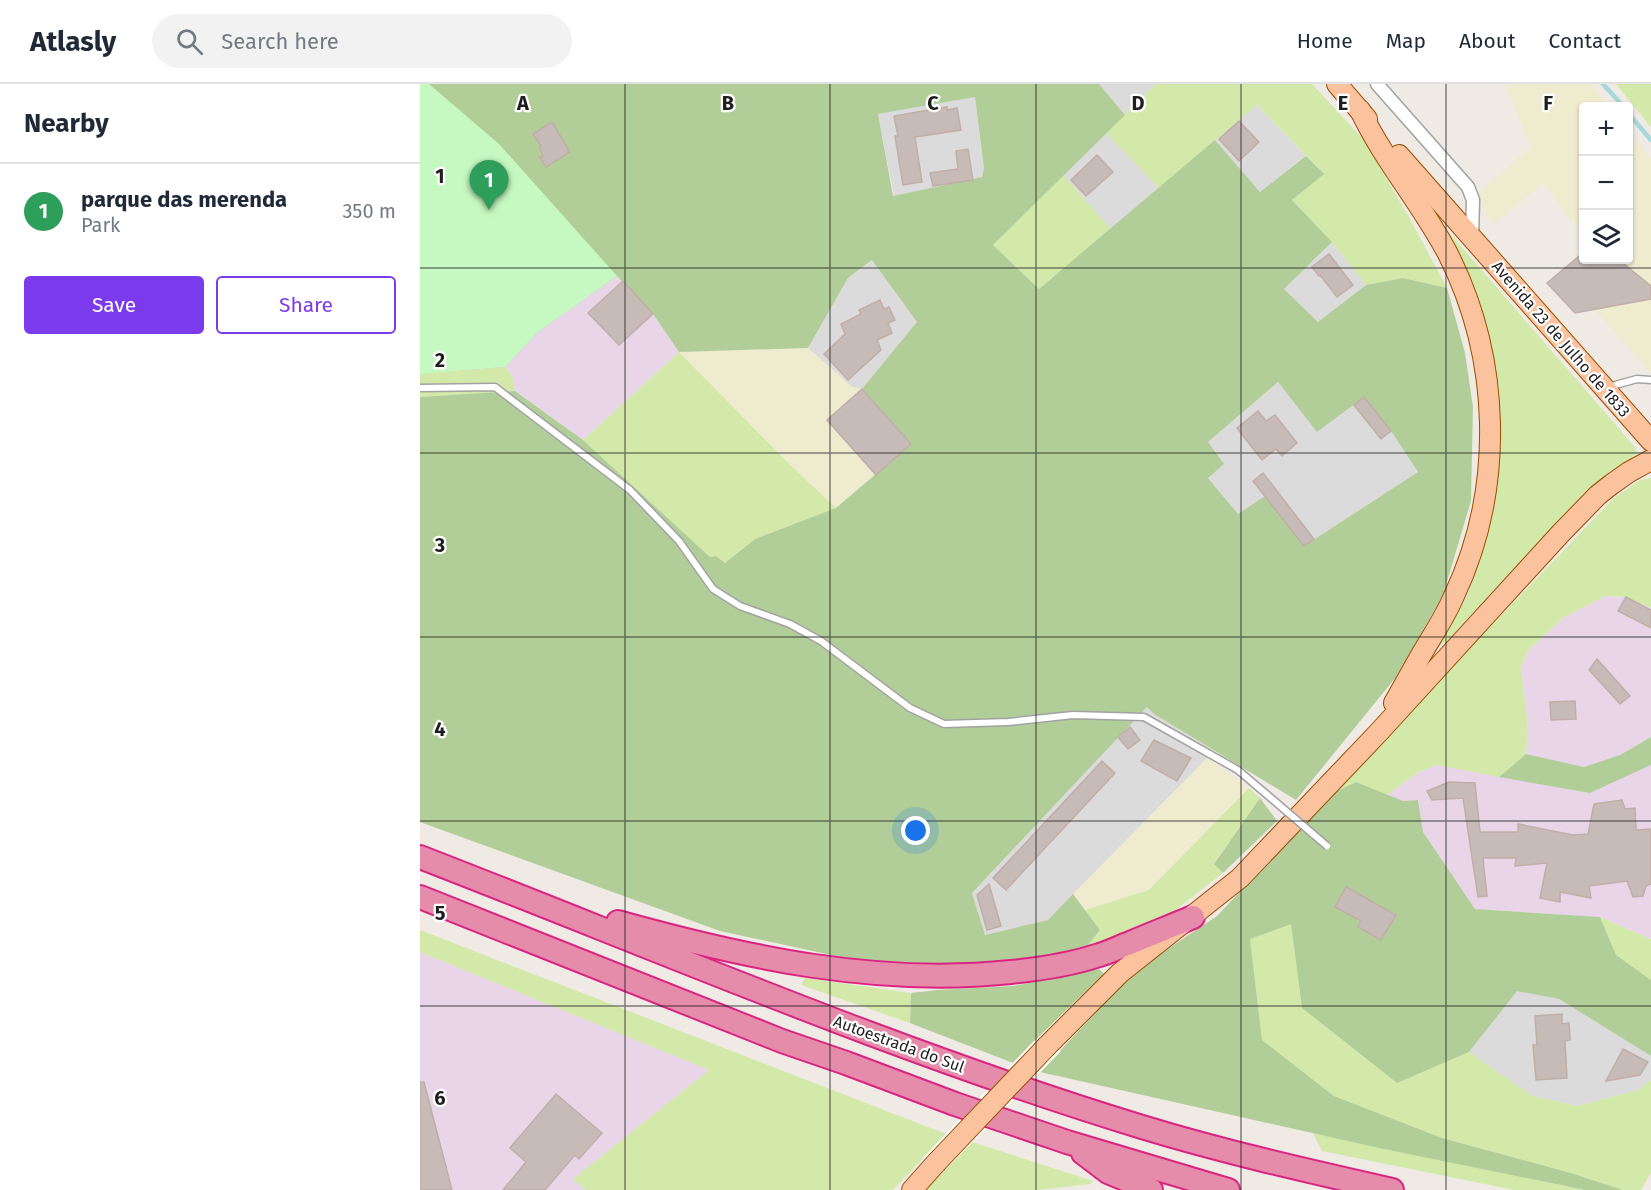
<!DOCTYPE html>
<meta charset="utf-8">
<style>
:root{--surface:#fff;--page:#f2f2f3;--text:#1f2937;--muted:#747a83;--line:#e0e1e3;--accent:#7c3aed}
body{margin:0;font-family:"Fira Sans",sans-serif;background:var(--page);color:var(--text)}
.controls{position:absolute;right:18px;top:18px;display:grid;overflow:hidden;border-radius:6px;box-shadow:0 2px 4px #0004}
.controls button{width:54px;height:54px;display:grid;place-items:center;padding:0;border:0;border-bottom:2px solid var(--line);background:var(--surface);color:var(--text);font:30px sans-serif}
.you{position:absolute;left:496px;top:747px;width:21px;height:21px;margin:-15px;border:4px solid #fff;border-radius:50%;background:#1a73e8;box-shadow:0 0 0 9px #1a73e833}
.badge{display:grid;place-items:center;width:39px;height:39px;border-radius:50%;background:var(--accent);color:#fff;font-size:20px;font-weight:700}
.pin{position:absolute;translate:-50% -50px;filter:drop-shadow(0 2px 3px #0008)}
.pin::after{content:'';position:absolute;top:32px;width:21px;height:18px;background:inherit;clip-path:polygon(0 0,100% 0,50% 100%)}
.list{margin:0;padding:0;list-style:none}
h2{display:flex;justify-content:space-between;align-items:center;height:78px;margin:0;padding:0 24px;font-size:26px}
h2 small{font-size:20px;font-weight:400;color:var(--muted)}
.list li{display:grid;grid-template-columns:39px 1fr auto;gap:18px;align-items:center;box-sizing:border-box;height:96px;padding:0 24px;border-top:2px solid var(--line)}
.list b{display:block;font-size:22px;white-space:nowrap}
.list p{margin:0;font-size:20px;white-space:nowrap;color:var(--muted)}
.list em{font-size:20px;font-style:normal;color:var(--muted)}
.actions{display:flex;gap:12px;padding:18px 24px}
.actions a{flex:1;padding:14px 0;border:2px solid var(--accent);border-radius:6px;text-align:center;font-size:21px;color:var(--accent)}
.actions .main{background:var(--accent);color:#fff}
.icon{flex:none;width:33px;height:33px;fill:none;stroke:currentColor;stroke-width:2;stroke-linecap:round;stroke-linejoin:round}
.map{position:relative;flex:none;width:1231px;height:1106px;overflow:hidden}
header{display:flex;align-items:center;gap:36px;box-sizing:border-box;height:84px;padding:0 30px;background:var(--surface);border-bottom:2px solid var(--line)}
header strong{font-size:28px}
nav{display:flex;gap:33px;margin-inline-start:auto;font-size:21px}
.search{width:420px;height:54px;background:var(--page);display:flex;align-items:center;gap:15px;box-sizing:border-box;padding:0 21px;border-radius:33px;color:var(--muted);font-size:22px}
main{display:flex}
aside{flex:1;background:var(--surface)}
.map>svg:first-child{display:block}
</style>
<header>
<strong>Atlasly</strong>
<div class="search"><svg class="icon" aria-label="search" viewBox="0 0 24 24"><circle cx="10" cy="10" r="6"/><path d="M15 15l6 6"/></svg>Search here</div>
<nav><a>Home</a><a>Map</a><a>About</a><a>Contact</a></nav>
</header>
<main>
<aside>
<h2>Nearby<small></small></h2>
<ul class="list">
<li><span class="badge" style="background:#2e9e5b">1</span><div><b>parque das merenda</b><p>Park</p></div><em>350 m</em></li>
</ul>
<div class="actions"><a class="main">Save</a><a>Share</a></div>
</aside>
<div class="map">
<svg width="1231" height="1106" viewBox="0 0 1231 1106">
<rect width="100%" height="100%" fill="#efeae4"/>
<g fill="#dcdbdb">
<path d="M679 0H736L705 31Z"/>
<path d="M555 13 564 84 562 93 474 112 458 30Z"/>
<path d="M837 21 886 72 840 108 795 56Z"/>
<path d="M686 49 739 104 691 145 643 91Z"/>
<path d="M912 158 946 201 898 238 864 205Z"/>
<path d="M453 176 498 238 442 305 432 303 388 264 428 194Z"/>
<path d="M858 298 897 347 944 313 971 347 998 388 884 462 845 412 818 431 788 393V358Z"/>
<path d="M727 623 734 630 794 667 628 836 565 851 552 809Z"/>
<path d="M1097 906 1139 915 1231 972V996L1218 1006 1157 1022 1112 1012 1049 968Z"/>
</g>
<g fill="#e8d6e8">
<path d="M197 192 233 230 259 268 163 356 95 307 92 291 85 283 118 248Z"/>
<path d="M1185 512 1206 513 1231 524V653L1200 671 1164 683 1106 670 1108 642 1101 583 1108 567 1143 534Z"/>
<path d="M1017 681 1170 709 1231 681V855L1180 833 1055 825 1003 748 998 716 983 717 967 711 999 688Z"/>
<path d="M0 868 290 986 154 1095 165 1106H0Z"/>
</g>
<g fill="#eeebcf">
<path d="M1085 0H1171L1189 22H1164L1163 146 1145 130 1124 99 1074 140 1064 128 1059 108 1111 63Z"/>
<path d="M1209 47 1231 75V202L1199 176H1208Z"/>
<path d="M1231 215V289L1175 226Z"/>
<path d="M388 264 432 303 442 305 491 360 416 424 366 377 259 268Z"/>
<path d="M787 674 829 704 729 806 665 826 653 810Z"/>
</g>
<g fill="#d3e9aa">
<path d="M736 0H892L944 56 990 135 1027 204 983 194 946 201 912 158 872 116 903 89 837 21 739 104 686 49Z"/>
<path d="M1196 0H1231V43Z"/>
<path d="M643 91 691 145 619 205 573 161Z"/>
<path d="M1020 138 1215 363 1217 369 1141 433 1025 559 1018 561 1047 513 1059 472 1078 361Z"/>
<path d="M259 268 366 377 416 424 335 455 305 479 296 472 290 473 163 356Z"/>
<path d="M85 283 92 291 95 307 0 313V290Z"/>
<path d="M1231 394V524L1206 513 1185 512 1143 534 1108 567 1101 583 1108 642 1106 670 1079 693 1017 681 999 688 967 711 936 698 913 709 926 693 1193 415 1220 396Z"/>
<path d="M829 704 840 714 794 779 803 789 748 832 664 866 680 846 665 826 729 806Z"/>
<path d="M1180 833 1231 855V896L1196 871Z"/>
<path d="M871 839 882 924 977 999 1049 968 1112 1012 1157 1022 1218 1006 1231 996V1089L1221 1106H1203L1151 1089 1022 1054 914 1012 842 956 830 855Z"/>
<path d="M0 846 526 1050 473 1106H165L153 1095 289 986 0 868Z"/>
<path d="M385 894 491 909 490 939 381 901Z"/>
<path d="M893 1049 1164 1106H1094L902 1067Z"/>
<path d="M552 1058 673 1097 670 1100 619 1106H506Z"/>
</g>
<g fill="#b1ce99" fill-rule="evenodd">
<path d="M0 0H679L705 31 573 161 619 205 795 56 840 108 886 72 904 90 872 116 912 158 864 205 898 238 946 201 983 194 1027 204 1045 269 1053 323 1051 417 1023 511 976 593 876 716 734 630 727 623 552 809 565 851 628 836 653 810 680 846 664 866 549 884 439 877 300 847 0 738V313L95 307 163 356 290 473 296 472 305 479 335 455 416 424 491 360 442 305 497 238 452 176 428 194 388 264 259 268 233 230 197 192 118 248 85 283 0 290ZM555 13 564 84 562 93 473 112 458 30ZM858 298 897 348 944 313 971 347 998 388 884 462 845 412 818 430 788 394 804 380 788 358Z"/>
<path d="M1231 653V681L1170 709 1079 693 1106 670 1164 683 1200 671Z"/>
<path d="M936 698 983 717 998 716 1003 748 1055 825 1180 833 1196 871 1231 896V972L1139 915 1097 907 1049 968 977 999 882 924 871 840 830 855 842 956 914 1012 1022 1054 1151 1089 1203 1106H1164L1141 1101 959 1064 620 988 715 887 797 832 913 709Z"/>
<path d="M840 714 857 737 803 789 794 780Z"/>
<path d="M679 885 684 890 614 957 593 979 490 939 491 909 517 906 593 902Z"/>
</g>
<path fill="#c6f9c1" d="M0 0H9L79 60 197 192 118 248 85 283 0 290Z"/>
<path fill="#fff" d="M614 957 641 967 528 1083 503 1074Z"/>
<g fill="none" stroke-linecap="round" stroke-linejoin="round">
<g stroke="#a5d9dd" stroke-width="4.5">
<path d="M1183 0 1203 22"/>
<path d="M1208 29 1231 56"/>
</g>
</g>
<g fill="#c7bbb8" stroke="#c1aea7" stroke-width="1.5">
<path d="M527 23V26L537 24 541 46 495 53 502 98 483 101 475 52H478L474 32Z"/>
<path d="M819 37 839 58 819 77 799 55Z"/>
<path d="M132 38 150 68 126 83 120 73 123 72 119 63 121 62 113 50Z"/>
<path d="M548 65 553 96 513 102 510 89 538 85 536 67Z"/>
<path d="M677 71 693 88 666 112 651 96Z"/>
<path d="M1164 168V176H1199L1231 202V215L1155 229 1127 199Z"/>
<path d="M909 170 933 201 917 213 900 191 899 192 892 183Z"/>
<path d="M203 197 233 230 199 261 168 229Z"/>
<path d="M460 216 464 225 469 223 475 236 468 239 472 249 457 256 461 266 428 296 404 270 425 250 421 240 441 230 439 226Z"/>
<path d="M442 305 491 360 456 391 407 336Z"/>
<path d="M944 313 971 347 961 355 934 321Z"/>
<path d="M838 327 846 337 855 331 877 359 862 372 856 365 842 376 817 344Z"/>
<path d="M843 389 894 455 884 462 833 397Z"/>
<path d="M1206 513 1231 526V544L1198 527Z"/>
<path d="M1177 575 1210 612 1200 620 1169 586Z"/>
<path d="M1155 617 1156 635 1131 636 1130 618Z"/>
<path d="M710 643 720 656 708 665 698 653Z"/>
<path d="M734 656 771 674 757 697 721 677Z"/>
<path d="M682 677 695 689 586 806 573 794Z"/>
<path d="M1029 698 1055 699 1060 748H1098V740L1153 751 1168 750 1174 720 1202 716 1205 725 1215 724 1216 746 1231 745V800L1226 802 1223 812 1213 813 1207 797 1169 802 1171 814 1140 808V818L1120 814 1127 779 1095 782 1096 774H1063L1067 812 1058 813 1043 714 1012 716 1007 707Z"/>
<path d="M569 800 581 842 567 846 557 811Z"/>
<path d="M926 803 976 831 961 856 938 843 941 837 915 823Z"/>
<path d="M1142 930V940L1149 939 1150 956 1145 957 1147 994 1116 996 1113 961H1117L1115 932Z"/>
<path d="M1203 965 1228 978 1220 991 1186 997Z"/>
<path d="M0 998H4L32 1106H0Z"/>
<path d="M136 1010 182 1049 159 1075 155 1071 125 1106H83L106 1078 90 1064Z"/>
</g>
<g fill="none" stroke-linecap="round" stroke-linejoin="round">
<g stroke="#a2a2a2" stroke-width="9">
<g id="service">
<path d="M1188 303 1217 295 1231 296"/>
<path d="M0 304 75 303 210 406 259 457 293 505 320 522 370 540 401 557 490 624 524 640 588 638 653 631 724 633 818 686 845 709"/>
</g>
</g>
<g stroke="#a2a2a2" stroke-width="15">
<path id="minor" d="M957 0 1048 103 1053 116 1052 154"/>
</g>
<g stroke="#984d01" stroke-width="22">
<g id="primary">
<path d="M917 0 947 35"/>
<path d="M940 26C964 77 1002 120 1028 170 1081 275 1085 404 1034 512 1025 533 1012 552 1001 571 992 587 983 603 974 619"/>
<path d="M979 71 1231 357"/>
<path d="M627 962 700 889 820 794 959 648 1141 449 1178 411 1192 400 1209 388 1231 376"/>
<path d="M492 1106 516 1079"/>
</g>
</g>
<g stroke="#da2580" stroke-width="26">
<g id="motorway">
<path d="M0 773C240 866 476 968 722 1043 804 1068 888 1087 972 1106"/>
<path d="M0 813 362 957 426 979 535 1020 647 1058 808 1106"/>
<path d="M198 838C327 874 457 902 591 888 620 885 649 881 676 872 688 869 699 863 710 859 731 850 752 842 773 833"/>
<path d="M663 1069 688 1088 731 1106"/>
</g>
</g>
<use href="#service" stroke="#fff" stroke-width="6"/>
<use href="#minor" stroke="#fff" stroke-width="12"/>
<use href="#primary" stroke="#fbc39d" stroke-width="20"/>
<use href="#motorway" stroke="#e68cab" stroke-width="22"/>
<g stroke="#a2a2a2" stroke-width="9" stroke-linecap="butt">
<path id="service-bridge" d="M845 709 907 762"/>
</g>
<g stroke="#984d01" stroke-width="22" stroke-linecap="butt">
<path id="primary-bridge" d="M516 1079 627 962"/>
</g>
<use href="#service-bridge" stroke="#fff" stroke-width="6"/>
<use href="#primary-bridge" stroke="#fbc39d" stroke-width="20"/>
</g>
<path fill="none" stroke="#1e1e1e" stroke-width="1.5" stroke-opacity="0.55" d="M205 0V1106M410 0V1106M616 0V1106M821 0V1106M1026 0V1106M0 184H1231M0 369H1231M0 553H1231M0 737H1231M0 922H1231"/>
<g text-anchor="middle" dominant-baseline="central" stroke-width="4.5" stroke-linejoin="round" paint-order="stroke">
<g font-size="16" fill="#1e1e1e" stroke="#fff">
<text transform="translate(1141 255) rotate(49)">Avenida 23 de Julho de 1833</text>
<text transform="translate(479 960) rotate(20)">Autoestrada do Sul</text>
</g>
</g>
<g font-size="20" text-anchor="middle" font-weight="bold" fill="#1e1e1e" stroke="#fff" stroke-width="4.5" stroke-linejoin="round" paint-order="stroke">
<text x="103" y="26">A</text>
<text x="308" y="26">B</text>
<text x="513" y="26">C</text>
<text x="718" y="26">D</text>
<text x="923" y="26">E</text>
<text x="1128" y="26">F</text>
<text x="20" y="99">1</text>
<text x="20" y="283">2</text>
<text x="20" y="468">3</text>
<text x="20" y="652">4</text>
<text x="20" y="836">5</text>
<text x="20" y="1021">6</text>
</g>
</svg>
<div class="controls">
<button>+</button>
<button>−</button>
<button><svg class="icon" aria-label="layers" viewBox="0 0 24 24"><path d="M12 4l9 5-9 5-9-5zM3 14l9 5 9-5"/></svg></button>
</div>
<div class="you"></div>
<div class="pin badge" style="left:69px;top:126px;background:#2e9e5b">1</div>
</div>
</main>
